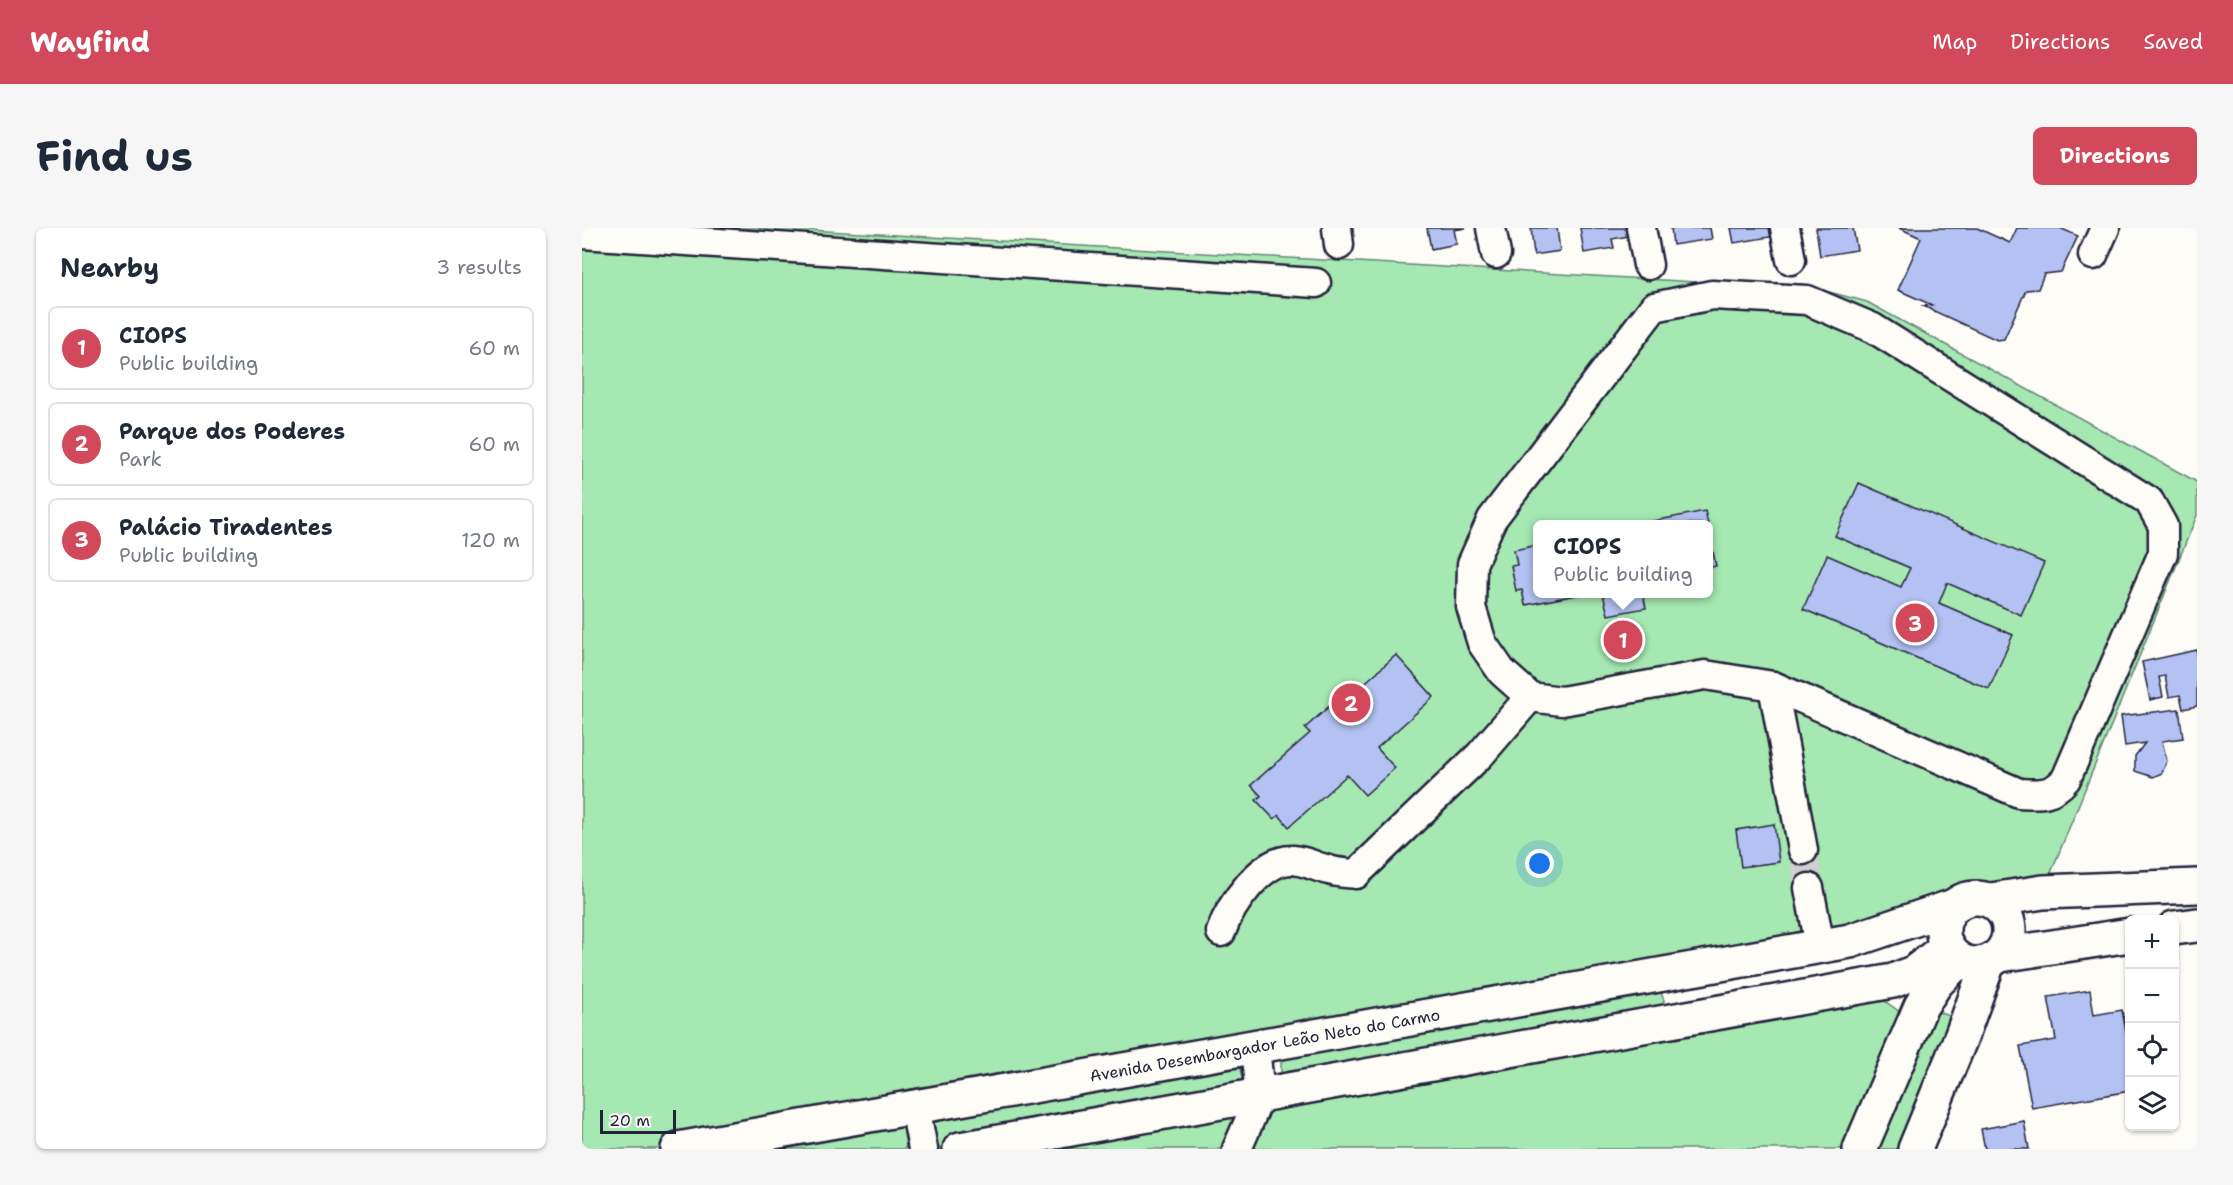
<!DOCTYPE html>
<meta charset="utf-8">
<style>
:root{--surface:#fff;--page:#f6f6f7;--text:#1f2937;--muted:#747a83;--line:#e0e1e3;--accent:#d1495b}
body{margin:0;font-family:"Shantell Sans",sans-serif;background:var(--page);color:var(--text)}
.controls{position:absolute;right:18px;bottom:18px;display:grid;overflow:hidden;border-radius:9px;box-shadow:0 2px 4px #0004}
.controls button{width:54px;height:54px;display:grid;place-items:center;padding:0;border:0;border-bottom:2px solid var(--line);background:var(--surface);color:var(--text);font:30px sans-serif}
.scale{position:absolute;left:18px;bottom:15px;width:76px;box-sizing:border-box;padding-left:6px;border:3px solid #22223b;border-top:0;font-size:16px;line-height:21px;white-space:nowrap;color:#22223b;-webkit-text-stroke:4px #fdfcf7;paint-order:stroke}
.you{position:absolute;left:958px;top:636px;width:21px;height:21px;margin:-15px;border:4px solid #fff;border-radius:50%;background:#1a73e8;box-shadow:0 0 0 9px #1a73e833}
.badge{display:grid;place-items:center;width:39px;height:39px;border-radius:50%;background:var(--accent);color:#fff;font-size:20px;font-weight:700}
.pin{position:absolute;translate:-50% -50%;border:3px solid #fff;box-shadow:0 2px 6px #0006}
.popup{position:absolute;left:951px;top:292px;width:180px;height:78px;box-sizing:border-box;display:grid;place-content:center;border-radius:9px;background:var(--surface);filter:drop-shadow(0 2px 4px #0005);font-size:20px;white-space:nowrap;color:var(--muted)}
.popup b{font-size:22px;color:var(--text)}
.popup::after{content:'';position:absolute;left:50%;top:100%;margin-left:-12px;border:12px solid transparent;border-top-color:var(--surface)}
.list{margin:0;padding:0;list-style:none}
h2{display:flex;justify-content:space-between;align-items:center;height:78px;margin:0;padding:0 24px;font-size:26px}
h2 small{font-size:20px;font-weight:400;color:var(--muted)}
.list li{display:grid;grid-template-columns:39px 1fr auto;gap:18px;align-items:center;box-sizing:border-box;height:84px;margin:0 12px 12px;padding:0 12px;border:2px solid var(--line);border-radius:9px}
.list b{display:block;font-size:22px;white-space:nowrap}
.list p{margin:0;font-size:20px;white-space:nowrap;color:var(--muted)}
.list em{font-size:20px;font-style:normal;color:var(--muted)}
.icon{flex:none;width:33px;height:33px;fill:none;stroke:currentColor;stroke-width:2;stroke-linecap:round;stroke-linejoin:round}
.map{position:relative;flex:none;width:1615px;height:921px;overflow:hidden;border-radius:9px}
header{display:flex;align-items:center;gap:36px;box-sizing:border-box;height:84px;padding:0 30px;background:var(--accent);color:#fff}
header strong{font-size:28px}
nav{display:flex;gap:33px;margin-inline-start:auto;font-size:21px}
.intro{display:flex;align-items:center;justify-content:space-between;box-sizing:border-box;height:144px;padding:0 36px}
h1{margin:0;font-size:42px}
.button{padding:15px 27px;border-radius:9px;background:var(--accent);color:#fff;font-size:21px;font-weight:700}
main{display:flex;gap:36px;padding:0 36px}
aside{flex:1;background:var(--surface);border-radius:9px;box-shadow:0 2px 4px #0004}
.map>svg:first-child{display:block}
</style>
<header>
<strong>Wayfind</strong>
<nav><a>Map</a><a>Directions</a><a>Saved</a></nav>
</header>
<div class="intro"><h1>Find us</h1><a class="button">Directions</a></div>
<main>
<aside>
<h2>Nearby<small>3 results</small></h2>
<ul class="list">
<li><span class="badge">1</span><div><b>CIOPS</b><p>Public building</p></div><em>60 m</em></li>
<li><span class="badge">2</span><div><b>Parque dos Poderes</b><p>Park</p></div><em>60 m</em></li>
<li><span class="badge">3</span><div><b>Palácio Tiradentes</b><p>Public building</p></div><em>120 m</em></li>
</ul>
</aside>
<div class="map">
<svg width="1615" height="921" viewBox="0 0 1615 921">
<rect width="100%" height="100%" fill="#fdfcf7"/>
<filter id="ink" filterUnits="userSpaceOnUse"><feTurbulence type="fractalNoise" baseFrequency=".0167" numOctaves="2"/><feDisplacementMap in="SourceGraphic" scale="12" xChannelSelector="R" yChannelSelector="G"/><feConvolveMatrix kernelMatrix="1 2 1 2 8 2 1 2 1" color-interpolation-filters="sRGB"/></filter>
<g filter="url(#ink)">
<g fill="#a6e8b2" stroke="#648576" stroke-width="1.5" fill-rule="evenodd">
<path d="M0 0H193L1236 61 1285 74 1615 254V287L1461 664 1396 669 1383 671 1372 678 96 921H0ZM956 296H1126V366H956Z"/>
<path d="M1076 758 1082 772 1080 785 699 846V834L703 824Z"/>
<path d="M1297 769 1318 784 1326 811 1278 921H378Z"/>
<path d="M1354 783 1378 792 1325 921H1293Z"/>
<path d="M649 835 658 841 661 854 653 865 356 920 347 912V884Z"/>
<path d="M318 893 326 905 323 921H159Z"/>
</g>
<g fill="#b3c2f2" stroke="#22223b" stroke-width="1.5">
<path d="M845 0H884L872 2 875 16 849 21Z"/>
<path d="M949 0H975L978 23 952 27Z"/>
<path d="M998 0H1045L1047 8 1030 11 1032 20 1002 25Z"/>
<path d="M1089 0H1128L1130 11 1091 17Z"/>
<path d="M1149 0H1199L1200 7 1152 15Z"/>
<path d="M1234 0H1271L1275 22 1238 28Z"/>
<path d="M1317 0H1395L1428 15 1435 0H1478L1496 8 1479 44 1462 46 1456 61 1444 62 1422 111 1415 112 1341 78 1350 77 1316 62 1339 10Z"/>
<path d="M1277 255 1462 335 1439 387 1365 355 1357 375 1431 407 1407 461 1221 381 1245 327 1319 359 1328 340 1253 308Z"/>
<path d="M1123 283 1126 296H1056Z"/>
<path d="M1126 300 1134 338 1126 340Z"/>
<path d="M956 317V366H1000L943 377 940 362 934 363 929 338 935 337 932 322Z"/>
<path d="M1021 366H1061L1064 380 1026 387Z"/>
<path d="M1615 422V478L1601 481 1598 467 1587 469 1583 448 1577 449 1581 469 1568 472 1560 434Z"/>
<path d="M814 427 852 469 795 520 813 540 783 567 765 547 707 599 697 587 692 591 674 572 679 568 669 557 728 505 723 500 753 473 757 478Z"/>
<path d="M1597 481 1601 510 1580 513 1585 533 1580 545 1571 549 1553 543V528L1563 515 1543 518 1539 488Z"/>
<path d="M1192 596 1197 634 1159 639 1154 602Z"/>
<path d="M1508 762 1512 787 1540 782 1548 825V863L1450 880 1438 818 1474 812 1466 769Z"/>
<path d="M1442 893 1447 921H1403L1399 901Z"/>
</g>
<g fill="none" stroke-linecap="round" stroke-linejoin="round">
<path stroke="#d1d0d1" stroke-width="28" stroke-dasharray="28 14" stroke-linecap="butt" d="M1221 622 1227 660"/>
<g stroke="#22223b" stroke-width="33">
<g id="minor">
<path d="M755 0 757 17"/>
<path d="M909 0 914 26"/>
<path d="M1059 0 1066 37"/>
<path d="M1203 0 1209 32"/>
<path d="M0 6 734 55"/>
<path d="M1511 27 1523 0"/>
<path d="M1130 67 1225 72 1291 100 1567 273 1581 298V325L1484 551C1470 568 1457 566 1437 565L1191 458 1123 447 980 473 948 469 920 444 900 415 889 379 890 336 910 291 1072 79Z"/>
<path d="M1191 458 1221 622"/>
<path d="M1227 660 1238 718"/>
<path d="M639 704C648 678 679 631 711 632 724 633 734 639 747 642 755 645 765 645 774 646L898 527 948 469"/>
<path d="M333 879 341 921"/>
<path d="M655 921 678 868 673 819"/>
</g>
</g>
<g stroke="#22223b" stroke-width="38">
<g id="major">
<circle cx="1394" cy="703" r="33"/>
<path d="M1409 672 1461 664 1615 658"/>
<path d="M1592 700 1615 697"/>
<path d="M1418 727 1548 707"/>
<path id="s1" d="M96 921 1268 713 1372 678"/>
<path d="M378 921 1311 753 1333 744 1365 719"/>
<path d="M1278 921 1339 778 1354 755 1377 732"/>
<path d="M1333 921 1380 807 1406 735"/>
</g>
</g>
<use href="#minor" stroke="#fdfcf7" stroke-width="28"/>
<use href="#major" stroke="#fdfcf7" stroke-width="33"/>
</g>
</g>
<g text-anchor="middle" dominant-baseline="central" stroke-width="4.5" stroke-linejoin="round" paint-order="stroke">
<g font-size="16" fill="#22223b" stroke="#fdfcf7">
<text stroke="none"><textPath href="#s1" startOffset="596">Avenida Desembargador Leão Neto do Carmo</textPath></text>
</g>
</g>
</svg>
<div class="controls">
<button>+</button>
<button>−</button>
<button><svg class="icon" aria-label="locate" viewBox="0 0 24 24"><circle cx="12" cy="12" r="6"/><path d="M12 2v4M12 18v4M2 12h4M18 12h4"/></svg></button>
<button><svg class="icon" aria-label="layers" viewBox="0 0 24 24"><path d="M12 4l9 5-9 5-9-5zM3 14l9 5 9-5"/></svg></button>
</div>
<div class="scale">20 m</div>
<div class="you"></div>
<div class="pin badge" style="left:1041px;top:412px">1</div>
<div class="popup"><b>CIOPS</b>Public building</div>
<div class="pin badge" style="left:769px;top:475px">2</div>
<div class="pin badge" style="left:1333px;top:395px">3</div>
</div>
</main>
